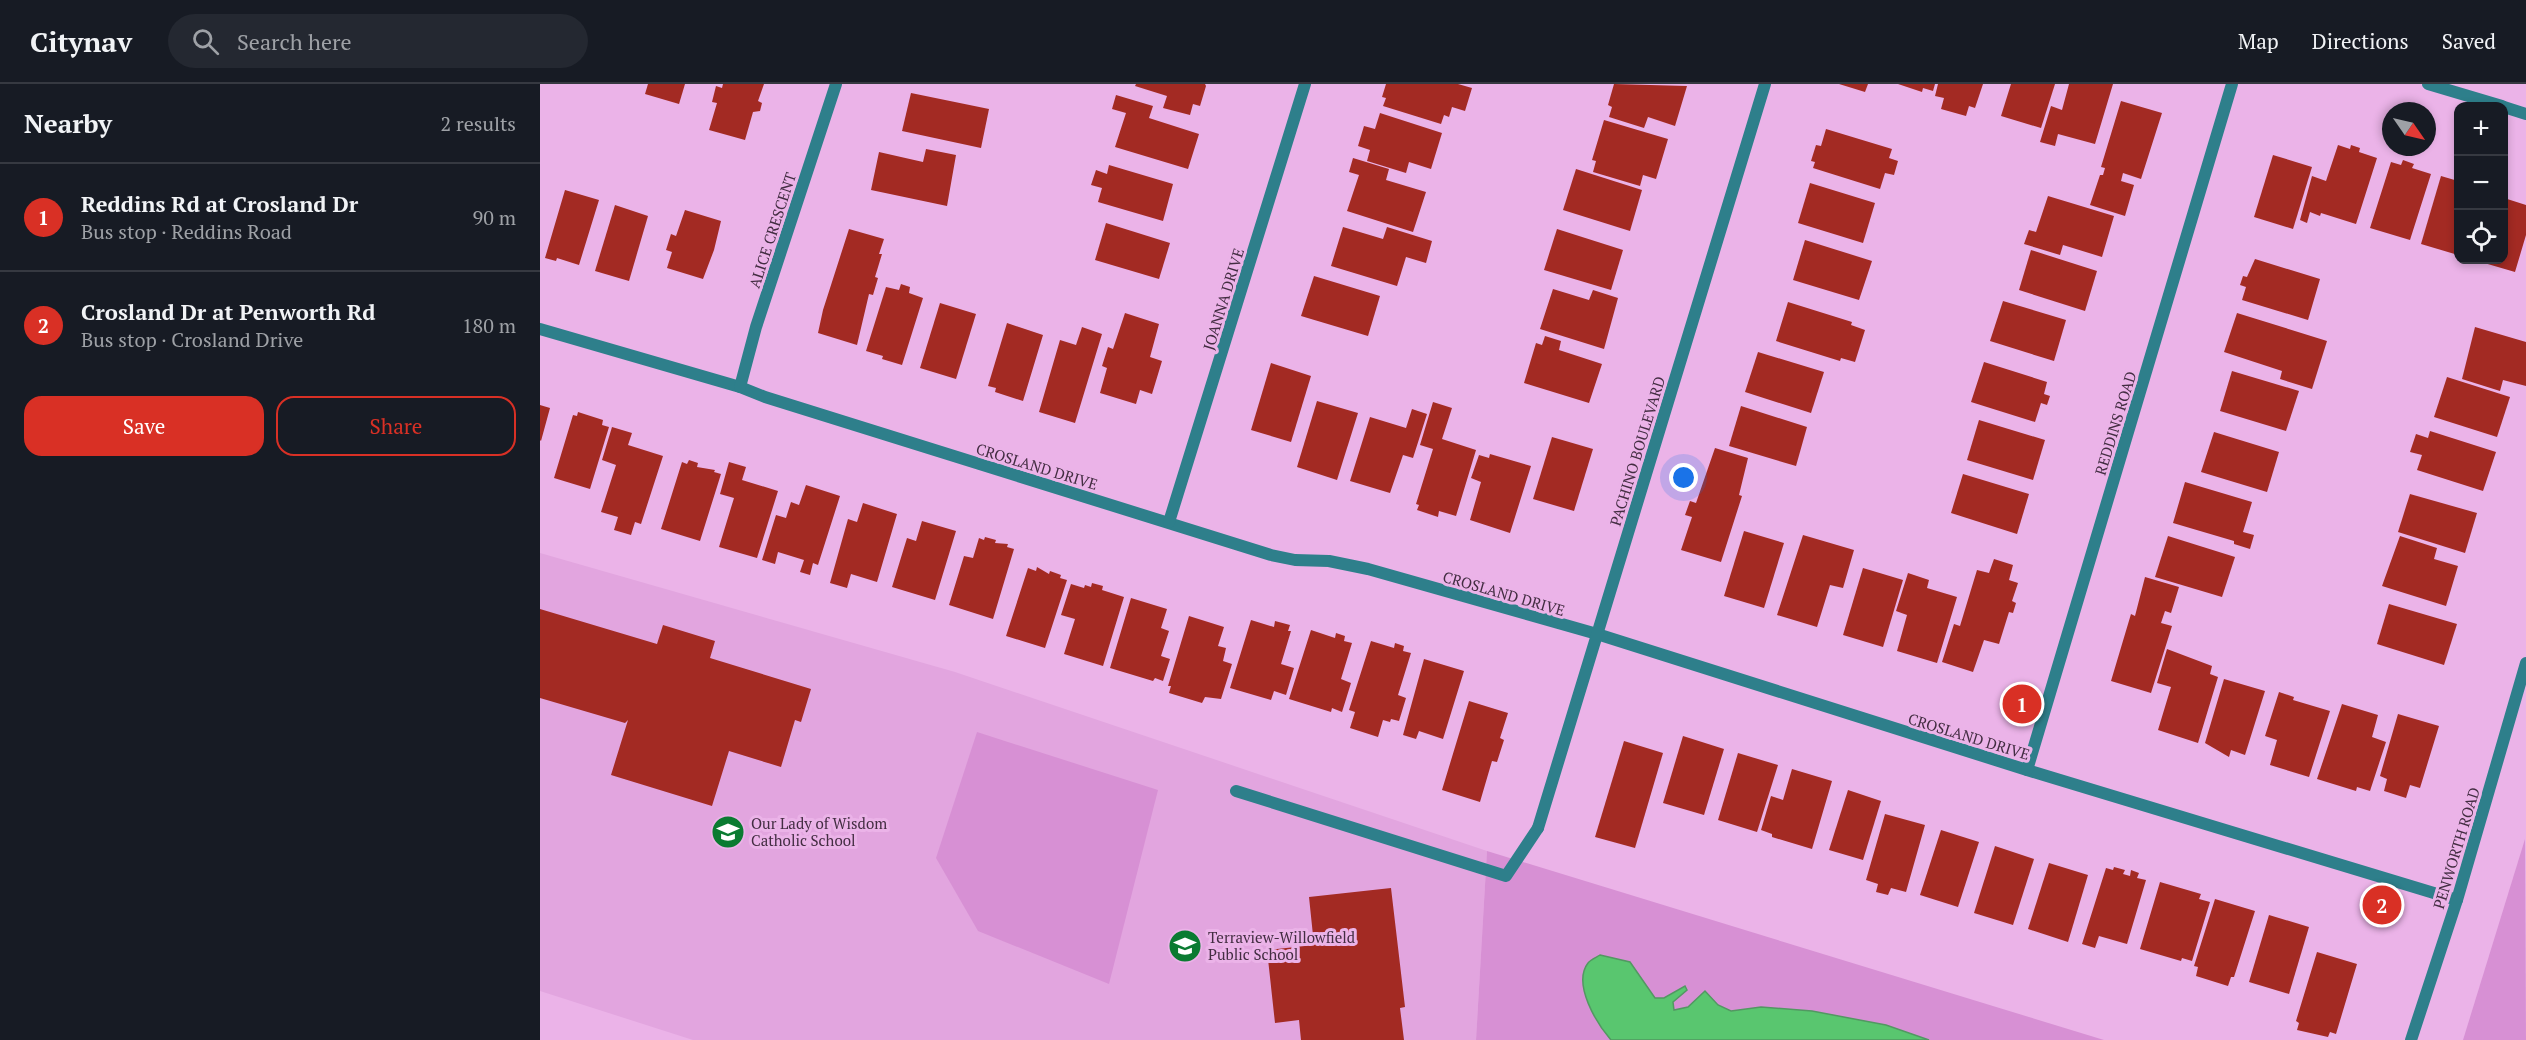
<!DOCTYPE html>
<meta charset="utf-8">
<style>
:root{--surface:#171b24;--page:#242831;--text:#f1f3f6;--muted:#9ea1a6;--line:#363941;--accent:#d93025}
body{margin:0;font-family:"PT Serif",serif;background:var(--page);color:var(--text)}
.controls{position:absolute;right:18px;top:18px;display:grid;overflow:hidden;border-radius:12px;box-shadow:0 3px 9px #0003}
.controls button{width:54px;height:54px;display:grid;place-items:center;padding:0;border:0;border-bottom:2px solid var(--line);background:var(--surface);color:var(--text);font:30px sans-serif}
.compass{position:absolute;left:1842px;top:18px;width:54px;height:54px;border-radius:50%;background:var(--surface);box-shadow:0 3px 9px #0003;rotate:124deg}
.you{position:absolute;left:1144px;top:394px;width:21px;height:21px;margin:-15px;border:4px solid #fff;border-radius:50%;background:#1a73e8;box-shadow:0 0 0 9px #1a73e833}
.badge{display:grid;place-items:center;width:39px;height:39px;border-radius:50%;background:var(--accent);color:#fff;font-size:20px;font-weight:700}
.pin{position:absolute;translate:-50% -50%;border:3px solid #fff;box-shadow:0 2px 6px #0006}
.list{margin:0;padding:0;list-style:none}
h2{display:flex;justify-content:space-between;align-items:center;height:78px;margin:0;padding:0 24px;font-size:26px}
h2 small{font-size:20px;font-weight:400;color:var(--muted)}
.list li{display:grid;grid-template-columns:39px 1fr auto;gap:18px;align-items:center;box-sizing:border-box;height:108px;padding:0 24px;border-top:2px solid var(--line)}
.list b{display:block;font-size:22px;white-space:nowrap}
.list p{margin:0;font-size:20px;white-space:nowrap;color:var(--muted)}
.list em{font-size:20px;font-style:normal;color:var(--muted)}
.actions{display:flex;gap:12px;padding:18px 24px}
.actions a{flex:1;padding:14px 0;border:2px solid var(--accent);border-radius:18px;text-align:center;font-size:21px;color:var(--accent)}
.actions .main{background:var(--accent);color:#fff}
.icon{flex:none;width:33px;height:33px;fill:none;stroke:currentColor;stroke-width:2;stroke-linecap:round;stroke-linejoin:round}
.map{position:relative;flex:none;width:1986px;height:956px;overflow:hidden}
header{display:flex;align-items:center;gap:36px;box-sizing:border-box;height:84px;padding:0 30px;background:var(--surface);border-bottom:2px solid var(--line)}
header strong{font-size:28px}
nav{display:flex;gap:33px;margin-inline-start:auto;font-size:21px}
.search{width:420px;height:54px;background:var(--page);display:flex;align-items:center;gap:15px;box-sizing:border-box;padding:0 21px;border-radius:33px;color:var(--muted);font-size:22px}
main{display:flex}
aside{flex:1;background:var(--surface)}
.map>svg:first-child{display:block}
</style>
<header>
<strong>Citynav</strong>
<div class="search"><svg class="icon" aria-label="search" viewBox="0 0 24 24"><circle cx="10" cy="10" r="6"/><path d="M15 15l6 6"/></svg>Search here</div>
<nav><a>Map</a><a>Directions</a><a>Saved</a></nav>
</header>
<main>
<aside>
<h2>Nearby<small>2 results</small></h2>
<ul class="list">
<li><span class="badge">1</span><div><b>Reddins Rd at Crosland Dr</b><p>Bus stop · Reddins Road</p></div><em>90 m</em></li>
<li><span class="badge">2</span><div><b>Crosland Dr at Penworth Rd</b><p>Bus stop · Crosland Drive</p></div><em>180 m</em></li>
</ul>
<div class="actions"><a class="main">Save</a><a>Share</a></div>
</aside>
<div class="map">
<svg width="1986" height="956" viewBox="0 0 1986 956">
<rect width="100%" height="100%" fill="#ebb3e8"/>
<path fill="#e2a5df" d="M0 469 415 588 947 767 936 956H153L0 907Z"/>
<g fill="#d790d4">
<path d="M437 648 618 706 569 900 438 847 396 774Z"/>
<path d="M1985 755 1986 956H1923Z"/>
<path d="M947 767 1564 956H936Z"/>
</g>
<path fill="#59c66f" stroke="#529862" stroke-width="1.5" d="M1060 871 1090 878 1115 914H1124L1145 902 1147 906 1133 918 1134 926 1148 923 1165 907 1178 921 1191 927 1221 923 1272 927 1346 941 1389 956H1071C1057 940 1032 900 1048 879 1050 876 1057 873 1060 871Z"/>
<g fill="#a32a23">
<path d="M108 0H145L139 20 105 10Z"/>
<path d="M183 0H224L218 17 222 19 220 27 213 28 205 56 169 46 177 19 172 18 176 2 182 4Z"/>
<path d="M596 0H665L666 2 660 22 653 20 650 31 623 24 627 12 595 2Z"/>
<path d="M846 0H918L932 4 925 27 912 23 909 33 904 31 901 40 843 22 846 14 842 13Z"/>
<path d="M1074 0 1147 2 1135 42 1108 33 1104 44 1069 33 1072 23 1068 21Z"/>
<path d="M1299 0H1328L1325 8Z"/>
<path d="M1358 0H1395L1393 7 1383 4 1382 8Z"/>
<path d="M1398 0H1443L1435 24 1429 22 1426 32 1401 25 1404 14 1395 12Z"/>
<path d="M1471 0H1515L1501 44 1461 32Z"/>
<path d="M1529 0H1573L1555 60 1518 50 1515 62 1500 58 1511 22 1522 26Z"/>
<path d="M371 9 449 25 441 64 362 47Z"/>
<path d="M576 11 613 22 609 34 659 50 648 85 575 63 586 29 572 25Z"/>
<path d="M1581 17 1622 29 1601 95 1583 89 1581 97 1594 101 1585 132 1550 121 1560 91H1563L1565 84 1561 83Z"/>
<path d="M840 29 902 49 891 85 869 78 866 89 827 77 830 66 818 62 824 42 835 45Z"/>
<path d="M1064 36 1128 55 1116 95 1103 91 1100 102 1053 88 1056 77 1052 76Z"/>
<path d="M1286 45 1352 65 1349 74 1358 77 1354 91 1345 89 1340 105 1273 84 1275 78 1271 77 1276 61 1281 62Z"/>
<path d="M1798 61 1810 65 1811 61 1820 64 1819 68 1837 74 1816 140 1781 129 1780 132 1770 128 1767 139 1760 136 1772 92 1786 97Z"/>
<path d="M386 65 416 71 407 122 331 106 339 68 383 78Z"/>
<path d="M1733 71 1772 83 1753 145 1714 133Z"/>
<path d="M813 74 849 85 846 96 886 108 873 148 807 127 819 91 809 88Z"/>
<path d="M1863 76 1874 80 1872 84 1891 90 1870 156 1830 144 1851 78 1861 81Z"/>
<path d="M569 81 633 100 623 137 558 118 562 104 551 101 556 86 567 90Z"/>
<path d="M1036 85 1102 106 1090 147 1023 126Z"/>
<path d="M1901 92 1918 97V171L1881 160Z"/>
<path d="M1270 99 1335 119 1323 159 1258 139Z"/>
<path d="M25 106 59 116 39 181 17 174 16 177 5 174Z"/>
<path d="M1508 112 1574 132 1562 173 1523 161 1520 171 1484 160 1489 146 1496 148Z"/>
<path d="M1964 114 1986 121V151L1975 188 1934 176H1964Z"/>
<path d="M75 121 108 132 89 197 55 187Z"/>
<path d="M145 126 181 137 174 166 163 195 127 184 132 168 126 166 131 150 136 152Z"/>
<path d="M566 139 630 159 619 195 555 176Z"/>
<path d="M803 143 843 155 847 143 892 157 886 179 866 173 857 202 791 182Z"/>
<path d="M309 145 344 155 339 170H342L335 193 338 194 333 211 329 210 317 261 278 249 283 226Z"/>
<path d="M1017 145 1083 166 1071 206 1004 186Z"/>
<path d="M1265 156 1332 177 1319 216 1253 196Z"/>
<path d="M1491 166 1557 187 1545 227 1479 206Z"/>
<path d="M1715 175 1780 195 1768 236 1702 216 1706 203 1700 201 1703 192 1707 193Z"/>
<path d="M774 192 840 212 828 252 761 232Z"/>
<path d="M361 200 370 203 369 209 383 214 362 281 342 275 343 272 326 267 346 203 359 206Z"/>
<path d="M1013 205 1049 216 1053 206 1078 214 1064 265 1000 245Z"/>
<path d="M1463 217 1526 236 1514 277 1450 257Z"/>
<path d="M1248 218 1312 238 1311 241 1325 246 1315 278 1301 274 1300 277 1236 257Z"/>
<path d="M400 219 436 230 416 295 380 284Z"/>
<path d="M585 229 619 240 610 273 622 277 612 310 600 306 596 320 560 309 567 284 562 282 568 263 573 265Z"/>
<path d="M1697 229 1787 257 1772 305 1740 295 1742 287 1684 268Z"/>
<path d="M467 239 503 251 483 317 455 308 456 304 448 302Z"/>
<path d="M542 243 562 250 535 339 499 328 520 256 536 261Z"/>
<path d="M1935 243 1986 258V302L1963 296 1960 307 1922 295Z"/>
<path d="M1005 252 1021 257 1019 266 1062 280 1049 319 984 299 996 259 1002 261Z"/>
<path d="M1218 268 1284 288 1271 329 1205 308Z"/>
<path d="M1444 278 1507 298 1504 310 1510 312 1507 321 1501 319 1495 338 1431 318Z"/>
<path d="M731 279 771 292 751 358 711 346Z"/>
<path d="M1692 287 1759 307 1746 347 1680 327Z"/>
<path d="M1907 293 1970 313 1957 353 1894 333Z"/>
<path d="M777 317 818 329 797 396 757 383Z"/>
<path d="M893 318 912 324 902 355 936 366 916 432 899 427 898 433 877 426 879 421 876 420 893 365 880 361Z"/>
<path d="M0 321 10 324 1 357 0 356Z"/>
<path d="M1201 322 1267 343 1256 382 1189 362Z"/>
<path d="M872 325 887 330 873 374 863 371 850 409 810 397 830 333 866 344Z"/>
<path d="M38 328 63 336 62 341 69 343 50 405 14 394 33 331 37 332Z"/>
<path d="M1439 336 1505 356 1493 396 1427 376Z"/>
<path d="M72 343 92 349 88 361 123 372 101 440 95 438 91 451 74 446 78 433 61 428 76 381 62 376Z"/>
<path d="M1890 347 1956 368 1943 407 1877 386 1882 371 1870 368 1876 350 1888 354Z"/>
<path d="M1674 348 1739 368 1727 408 1661 388Z"/>
<path d="M1012 353 1053 365 1034 427 993 415Z"/>
<path d="M1175 364 1208 374 1199 411 1202 412 1181 478 1141 466 1152 433 1145 431 1150 417 1156 419Z"/>
<path d="M950 370 991 382 970 449 930 436 941 398 931 394 939 371 949 374Z"/>
<path d="M149 376 158 379 157 383 175 386 174 388 181 390 160 457 121 445 142 378 147 380Z"/>
<path d="M189 378 206 383 202 396 238 407 217 474 179 463 194 414 180 410Z"/>
<path d="M1423 390 1489 410 1477 450 1411 429Z"/>
<path d="M1645 398 1712 418 1703 448 1714 451 1710 465 1694 460V457L1633 439Z"/>
<path d="M266 401 300 412 278 481 273 479 270 491 260 488 264 476 238 468 235 480 222 476 236 431 246 434 251 418 259 421Z"/>
<path d="M1870 410 1937 429 1925 469 1858 448Z"/>
<path d="M323 419 357 430 337 498 311 490 307 504 290 499 308 435 317 438Z"/>
<path d="M382 437 416 447 395 516 352 503 367 454 376 457Z"/>
<path d="M1204 447 1244 459 1224 524 1184 512Z"/>
<path d="M1263 451 1314 466 1303 504 1290 501 1277 543 1237 531Z"/>
<path d="M1628 452 1695 473 1682 513 1615 493Z"/>
<path d="M1860 452 1897 464 1894 475 1918 482 1906 522 1842 502Z"/>
<path d="M445 453 456 456 455 459 468 460 467 463 474 465 453 535 409 521 424 472 433 474 439 454 444 456Z"/>
<path d="M1454 475 1473 481 1469 496 1478 499 1472 517 1476 519 1473 529 1469 528 1459 560 1444 556 1433 588 1402 578 1414 540 1420 542 1437 486 1449 489Z"/>
<path d="M497 483 509 490 510 487 521 491 520 494 527 496 505 564 466 552 488 484 496 487Z"/>
<path d="M1323 484 1363 496 1343 563 1303 551Z"/>
<path d="M1368 489 1389 496 1387 504 1417 513 1397 579 1357 567 1367 531 1356 527Z"/>
<path d="M1605 493 1639 503 1631 529 1625 527 1621 539 1632 542 1611 609 1571 597 1591 530 1595 532Z"/>
<path d="M552 499 563 502 562 506 584 513 563 582 524 570 535 535 521 531 531 500 544 504 545 501 551 503Z"/>
<path d="M591 514 627 525 621 544 629 547 621 572 630 575 623 597 615 594 613 597 570 584Z"/>
<path d="M1849 520 1917 540 1904 581 1837 560Z"/>
<path d="M0 525 117 560 123 541 175 557 170 574 271 605 261 638 255 636 241 683 189 667 172 722 71 691 88 636 85 639 0 614Z"/>
<path d="M649 532 684 543 678 562 686 564 683 577 692 580 681 615 665 613 662 619 629 609 631 602H628Z"/>
<path d="M711 536 734 543 735 537 750 541 748 547H751L741 580 754 584 746 611 734 607 731 616 690 604Z"/>
<path d="M771 546 795 554 796 549 805 552 804 557 812 559 801 595 811 599 802 628 792 624 791 628 749 615Z"/>
<path d="M831 557 854 564 855 559 864 562 863 567 871 569 858 611 866 614 859 637 851 635 850 638 843 636 838 653 810 644 815 628 809 626Z"/>
<path d="M1627 565 1672 582 1670 590 1678 593 1658 659 1618 646 1631 603 1617 599Z"/>
<path d="M884 575 924 587 903 655 879 647 876 655 863 651Z"/>
<path d="M1684 595 1725 607 1705 671 1691 666 1689 673 1665 659Z"/>
<path d="M1739 608 1754 613 1753 616 1790 627 1769 693 1730 681 1737 656 1725 652Z"/>
<path d="M929 617 968 629 960 654 964 656 957 678 952 677 940 718 902 706Z"/>
<path d="M1802 620 1838 631 1832 653 1846 658 1830 707 1817 703 1816 707 1777 695Z"/>
<path d="M1858 630 1899 642 1880 704 1870 701 1866 714 1844 707 1847 695 1840 692Z"/>
<path d="M1143 652 1184 665 1164 731 1123 719Z"/>
<path d="M1084 657 1123 669 1095 764 1055 753Z"/>
<path d="M1198 669 1238 681 1217 748 1178 736Z"/>
<path d="M1252 685 1292 697 1272 765 1232 753V750L1221 746 1231 712 1243 716Z"/>
<path d="M1308 706 1341 717 1323 776 1289 766Z"/>
<path d="M1345 730 1385 741 1366 808 1351 804 1348 811 1336 808 1338 800 1326 796Z"/>
<path d="M1401 746 1439 758 1418 823 1380 811Z"/>
<path d="M1455 762 1494 775 1473 841 1434 829Z"/>
<path d="M1509 779 1548 791 1528 858 1488 845Z"/>
<path d="M1574 783 1585 786 1583 790 1590 792 1591 786 1599 789 1597 794 1606 796 1587 860 1559 852 1555 864 1542 860 1566 784 1573 786Z"/>
<path d="M1620 798 1661 810 1659 815 1670 818 1652 877 1642 874 1641 877 1600 865Z"/>
<path d="M851 804 865 923 860 924 864 956H761L759 936 735 939 727 866 774 861 769 813Z"/>
<path d="M1675 815 1715 827 1694 893H1691L1688 902 1656 892 1658 883 1654 882Z"/>
<path d="M1729 831 1769 843 1749 910 1709 898Z"/>
<path d="M1777 868 1817 880 1796 950 1790 948 1788 953 1757 946 1759 939 1756 937Z"/>
</g>
<g fill="none" stroke-linecap="round" stroke-linejoin="round">
<path stroke="#2e7f8b" stroke-width="12" d="M696 707 966 792 998 744"/>
<g stroke="#2e7f8b" stroke-width="12">
<path d="M1888 0 1962 22"/>
<path d="M1964 23 1986 30"/>
<path d="M0 245 200 303 225 313 731 471 755 476 789 477 828 485 1057 550 1487 686 1917 816"/>
<path d="M200 303 216 243 296 0"/>
<path d="M629 438 765 0"/>
<path d="M1487 686 1692 0"/>
<path d="M998 744 1225 0"/>
<path d="M1871 956 1917 816 1986 579"/>
</g>
</g>
<defs>
<g id="school-disc" transform="scale(1.725)"><circle r="9.5" fill="#0a7b31" stroke="#ebb3e8"/><path d="M0-5L7-2L0 1L-7-2ZM-4 1L0 2.5L4 1V4Q0 6-4 4Z" fill="#fff"/></g>
</defs>
<g fill-rule="evenodd">
<use href="#school-disc" x="188" y="748"/>
<use href="#school-disc" x="645" y="862"/>
</g>
<g text-anchor="middle" dominant-baseline="central" stroke-width="6" stroke-linejoin="round" paint-order="stroke">
<g font-size="15" fill="#432d42" stroke="#ebb3e8">
<text transform="translate(232 146) rotate(-72)">ALICE CRESCENT</text>
<text transform="translate(683 215) rotate(-73)">JOANNA DRIVE</text>
<text transform="translate(1575 339) rotate(-73)">REDDINS ROAD</text>
<text transform="translate(1097 367) rotate(-73)">PACHINO BOULEVARD</text>
<text transform="translate(497 382) rotate(17)">CROSLAND DRIVE</text>
<text transform="translate(964 509) rotate(16)">CROSLAND DRIVE</text>
<text transform="translate(1429 652) rotate(17)">CROSLAND DRIVE</text>
<text transform="translate(1916 764) rotate(-73)">PENWORTH ROAD</text>
</g>
<g font-size="15" fill="#432d42" stroke="#ebb3e8" text-anchor="start">
<text x="211" y="739">Our Lady of Wisdom<tspan x="211" dy="17">Catholic School</tspan></text>
<text x="668" y="853">Terraview-Willowfield<tspan x="668" dy="17">Public School</tspan></text>
</g>
</g>
</svg>
<div class="controls">
<button>+</button>
<button>−</button>
<button><svg class="icon" aria-label="locate" viewBox="0 0 24 24"><circle cx="12" cy="12" r="6"/><path d="M12 2v4M12 18v4M2 12h4M18 12h4"/></svg></button>
</div>
<svg class="compass" viewBox="-18 -18 36 36"><path d="M0-13l5 13h-10z" fill="#e53935"/><path d="M0 13l5-13h-10z" fill="#9ea1a6"/></svg>
<div class="you"></div>
<div class="pin badge" style="left:1482px;top:620px">1</div>
<div class="pin badge" style="left:1842px;top:821px">2</div>
</div>
</main>
